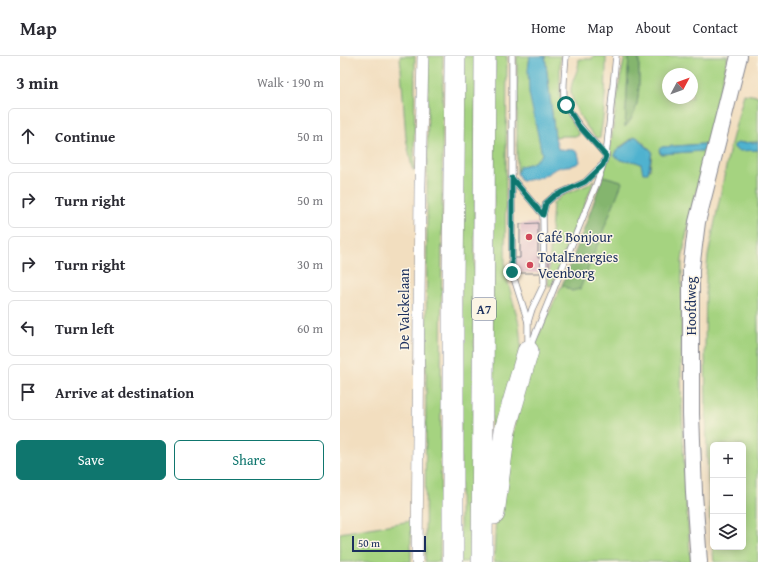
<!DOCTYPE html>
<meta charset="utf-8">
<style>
:root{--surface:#fff;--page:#f2f2f3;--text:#2b2b33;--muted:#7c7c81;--line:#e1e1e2;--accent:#0f766e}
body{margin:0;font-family:"Gentium Book Plus",serif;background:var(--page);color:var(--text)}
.controls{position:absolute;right:12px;bottom:12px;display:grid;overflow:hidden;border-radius:6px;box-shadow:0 2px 10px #0003}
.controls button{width:36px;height:36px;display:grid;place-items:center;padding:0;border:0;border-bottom:1px solid var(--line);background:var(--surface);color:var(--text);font:20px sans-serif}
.compass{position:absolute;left:322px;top:12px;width:36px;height:36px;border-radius:50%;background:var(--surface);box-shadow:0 2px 10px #0003;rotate:49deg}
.scale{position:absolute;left:12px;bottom:10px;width:74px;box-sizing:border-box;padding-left:4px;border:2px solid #1b2f5e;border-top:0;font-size:11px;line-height:14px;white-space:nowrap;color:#1b2f5e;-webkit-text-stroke:3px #fcf5e5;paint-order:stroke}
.stop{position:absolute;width:12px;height:12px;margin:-9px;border:3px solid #0f766e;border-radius:50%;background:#fff}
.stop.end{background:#0f766e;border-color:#fff;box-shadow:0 1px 4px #0008}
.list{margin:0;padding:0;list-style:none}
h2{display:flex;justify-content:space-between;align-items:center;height:52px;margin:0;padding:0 16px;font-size:17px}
h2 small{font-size:13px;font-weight:400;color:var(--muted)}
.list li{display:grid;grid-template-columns:26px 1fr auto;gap:12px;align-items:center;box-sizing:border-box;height:56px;margin:0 8px 8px;padding:0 8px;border:1px solid var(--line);border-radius:6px}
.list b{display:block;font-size:15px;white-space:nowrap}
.list em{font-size:13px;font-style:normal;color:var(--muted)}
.actions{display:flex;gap:8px;padding:12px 16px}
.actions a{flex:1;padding:9px 0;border:1px solid var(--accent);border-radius:6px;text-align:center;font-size:14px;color:var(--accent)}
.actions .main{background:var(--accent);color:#fff}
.icon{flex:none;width:22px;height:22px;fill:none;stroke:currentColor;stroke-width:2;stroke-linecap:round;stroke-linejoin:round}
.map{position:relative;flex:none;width:418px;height:506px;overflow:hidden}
header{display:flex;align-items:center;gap:24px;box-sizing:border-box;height:56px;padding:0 20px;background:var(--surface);border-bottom:1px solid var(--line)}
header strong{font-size:19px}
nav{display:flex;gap:22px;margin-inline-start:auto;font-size:14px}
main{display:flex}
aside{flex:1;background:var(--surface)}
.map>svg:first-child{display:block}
</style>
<header>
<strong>Map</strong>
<nav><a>Home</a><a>Map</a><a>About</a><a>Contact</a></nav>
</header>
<main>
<aside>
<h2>3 min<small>Walk · 190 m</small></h2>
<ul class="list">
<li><svg class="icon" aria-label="ahead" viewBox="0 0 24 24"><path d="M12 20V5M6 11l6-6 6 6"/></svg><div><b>Continue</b></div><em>50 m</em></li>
<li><svg class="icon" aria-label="right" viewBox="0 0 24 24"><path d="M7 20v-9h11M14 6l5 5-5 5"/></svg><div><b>Turn right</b></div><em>50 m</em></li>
<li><svg class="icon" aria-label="right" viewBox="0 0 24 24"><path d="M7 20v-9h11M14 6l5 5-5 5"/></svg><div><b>Turn right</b></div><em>30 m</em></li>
<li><svg class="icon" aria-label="left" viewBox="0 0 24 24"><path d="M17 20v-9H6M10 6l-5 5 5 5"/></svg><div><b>Turn left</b></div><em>60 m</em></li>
<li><svg class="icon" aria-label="arrive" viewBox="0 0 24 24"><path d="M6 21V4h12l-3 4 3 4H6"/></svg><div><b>Arrive at destination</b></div></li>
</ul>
<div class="actions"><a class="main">Save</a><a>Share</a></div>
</aside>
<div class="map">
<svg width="418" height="506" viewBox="0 0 418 506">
<rect width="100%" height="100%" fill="#fcf5e5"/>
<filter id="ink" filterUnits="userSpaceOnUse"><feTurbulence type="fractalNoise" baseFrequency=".025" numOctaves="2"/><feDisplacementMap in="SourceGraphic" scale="8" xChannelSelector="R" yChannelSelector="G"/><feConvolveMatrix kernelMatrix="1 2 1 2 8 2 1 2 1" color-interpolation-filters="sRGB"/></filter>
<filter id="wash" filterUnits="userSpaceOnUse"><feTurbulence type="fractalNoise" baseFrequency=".012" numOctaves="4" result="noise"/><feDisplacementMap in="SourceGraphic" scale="16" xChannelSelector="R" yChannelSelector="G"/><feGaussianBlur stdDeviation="0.9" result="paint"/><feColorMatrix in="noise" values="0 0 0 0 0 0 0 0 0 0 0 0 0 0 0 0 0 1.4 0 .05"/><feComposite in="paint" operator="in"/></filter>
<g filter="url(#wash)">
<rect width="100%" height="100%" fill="#f2debf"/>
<g fill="#a5d380" stroke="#60816f" fill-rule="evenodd">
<path d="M60 0H75L74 115 72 112 66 82Z"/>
<path d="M88 0H103L100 506H85Z"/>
<path d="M122 0H136L133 506H120Z"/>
<path d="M155 0H167L165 215 179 268 181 290 151 404Z"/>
<path d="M177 0H190L189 6 197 72 202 99C196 106 190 109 180 110L177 117Z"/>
<path d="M205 0H220V41L222 50 239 78 238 80H223L215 81Z"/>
<path d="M253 0H266C266 28 265 54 260 81L257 82C247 74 230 47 231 33 232 22 239 16 239 3H252Z"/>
<path d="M285 0H289L285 71C303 52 298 24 299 0H388L367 90 363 88 322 91 319 94 320 98 362 95 366 93 345 185 342 205 341 326 345 432 351 506H154L156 457 188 307 195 287 222 229 232 235 281 125 263 120 271 86 279 29ZM328 18H352V42H328ZM294 81H297L312 95 310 114 303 113C298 102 294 107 285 105 282 104 279 102 276 100L280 91Z"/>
<path d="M404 38 418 40V86L398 87 394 91 398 94H418V506H374L370 463 367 399 365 295 366 220 368 200 390 91ZM373 389H403V491H373Z"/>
<path d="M255 123 212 229 208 230 213 147 223 139 248 129Z"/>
<path d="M71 465V506H0V477Z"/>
</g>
<g fill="#84b56e" stroke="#507266">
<path d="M289 0H299C298 25 303 52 285 71Z"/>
<path d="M263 120 281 125 282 127 240 233 232 235 222 229 243 176Z"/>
</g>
<g fill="#50b2cf" stroke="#367096">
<path d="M190 0H205L215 81 218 93 234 94 238 97 240 106C234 111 225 109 218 112 214 113 211 116 207 118 199 122 190 124 181 125L177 117 180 110C190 109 196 106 202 98L189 37 188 14Z"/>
<path d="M295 81H297L303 88 312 95 308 117H303L301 108C290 102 285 109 275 100V96Z"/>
<path d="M418 86V94L400 95 394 92V89L398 87Z"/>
<path d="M363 88 367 90 366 93 362 95 321 98 319 93 322 91Z"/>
</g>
<g id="blocks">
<path fill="#d6a4ba" d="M198 167V202H209V217H173V202H180V168Z"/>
</g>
</g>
<g filter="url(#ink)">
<use href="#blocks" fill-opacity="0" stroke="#86868e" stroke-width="1"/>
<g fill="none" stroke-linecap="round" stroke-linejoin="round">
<g stroke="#86868e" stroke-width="7">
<g id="service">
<path d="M172 0V216L188 266V291"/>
<path d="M226 0C225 13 223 28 224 41 226 59 254 85 266 100"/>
<path d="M172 122 203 159 204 228 192 253 188 266"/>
<path d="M203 159 206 147 214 140 245 126 261 110"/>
<path d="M190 291 256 129 266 100 276 0"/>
</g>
</g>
<g stroke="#86868e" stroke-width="12">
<path id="minor" d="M77 506 80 130 83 0"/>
</g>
<g stroke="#86868e" stroke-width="18">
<path id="secondary" d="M359 506 354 437 351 358V213L357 166 399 0"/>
</g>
<g stroke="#86868e" stroke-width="22">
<g id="motorway">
<path d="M154 458 165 374 188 295"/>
<path d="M113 506V228L115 0"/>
<path d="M142 506 145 0"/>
</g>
</g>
<use href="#service" stroke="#fff" stroke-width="5.5"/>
<use href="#minor" stroke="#fff" stroke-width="11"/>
<use href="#secondary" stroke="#fff" stroke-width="16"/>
<use href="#motorway" stroke="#fff" stroke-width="21"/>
</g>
</g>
<g fill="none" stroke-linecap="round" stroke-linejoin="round" filter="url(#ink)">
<path stroke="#0f766e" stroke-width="5" d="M172 216V122L203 159 206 147 214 140 245 126 263 109 266 100 239 70 226 49"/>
</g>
<g fill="#d1495b" stroke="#fcf5e5" stroke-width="1.5">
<circle cx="189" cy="181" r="4"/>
<circle cx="190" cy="209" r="4"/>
</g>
<g text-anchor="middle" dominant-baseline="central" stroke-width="3" stroke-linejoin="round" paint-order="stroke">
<rect fill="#fcf5e5" stroke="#5e6a86" stroke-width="1" x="132" y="242" width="24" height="22" rx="3"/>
<g font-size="13" font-weight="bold" fill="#1b2f5e">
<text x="144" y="253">A7</text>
</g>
<g font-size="14" fill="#1b2f5e" stroke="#fcf5e5" text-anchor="start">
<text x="197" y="181">Café Bonjour</text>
<text x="198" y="201">TotalEnergies<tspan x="198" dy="16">Veenborg</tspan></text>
</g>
<g font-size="14" fill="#1b2f5e" stroke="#fcf5e5">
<text transform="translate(351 250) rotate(-90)">Hoofdweg</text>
<text transform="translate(64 253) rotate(-90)">De Valckelaan</text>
</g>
</g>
</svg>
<div class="controls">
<button>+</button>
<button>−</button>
<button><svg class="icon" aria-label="layers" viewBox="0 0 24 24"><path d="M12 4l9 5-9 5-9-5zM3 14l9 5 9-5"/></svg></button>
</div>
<svg class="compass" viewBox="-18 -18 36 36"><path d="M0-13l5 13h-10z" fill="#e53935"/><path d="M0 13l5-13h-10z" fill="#7c7c81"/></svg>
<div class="scale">50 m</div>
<div class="stop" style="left:226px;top:49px"></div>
<div class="stop end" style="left:172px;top:216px"></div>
</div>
</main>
